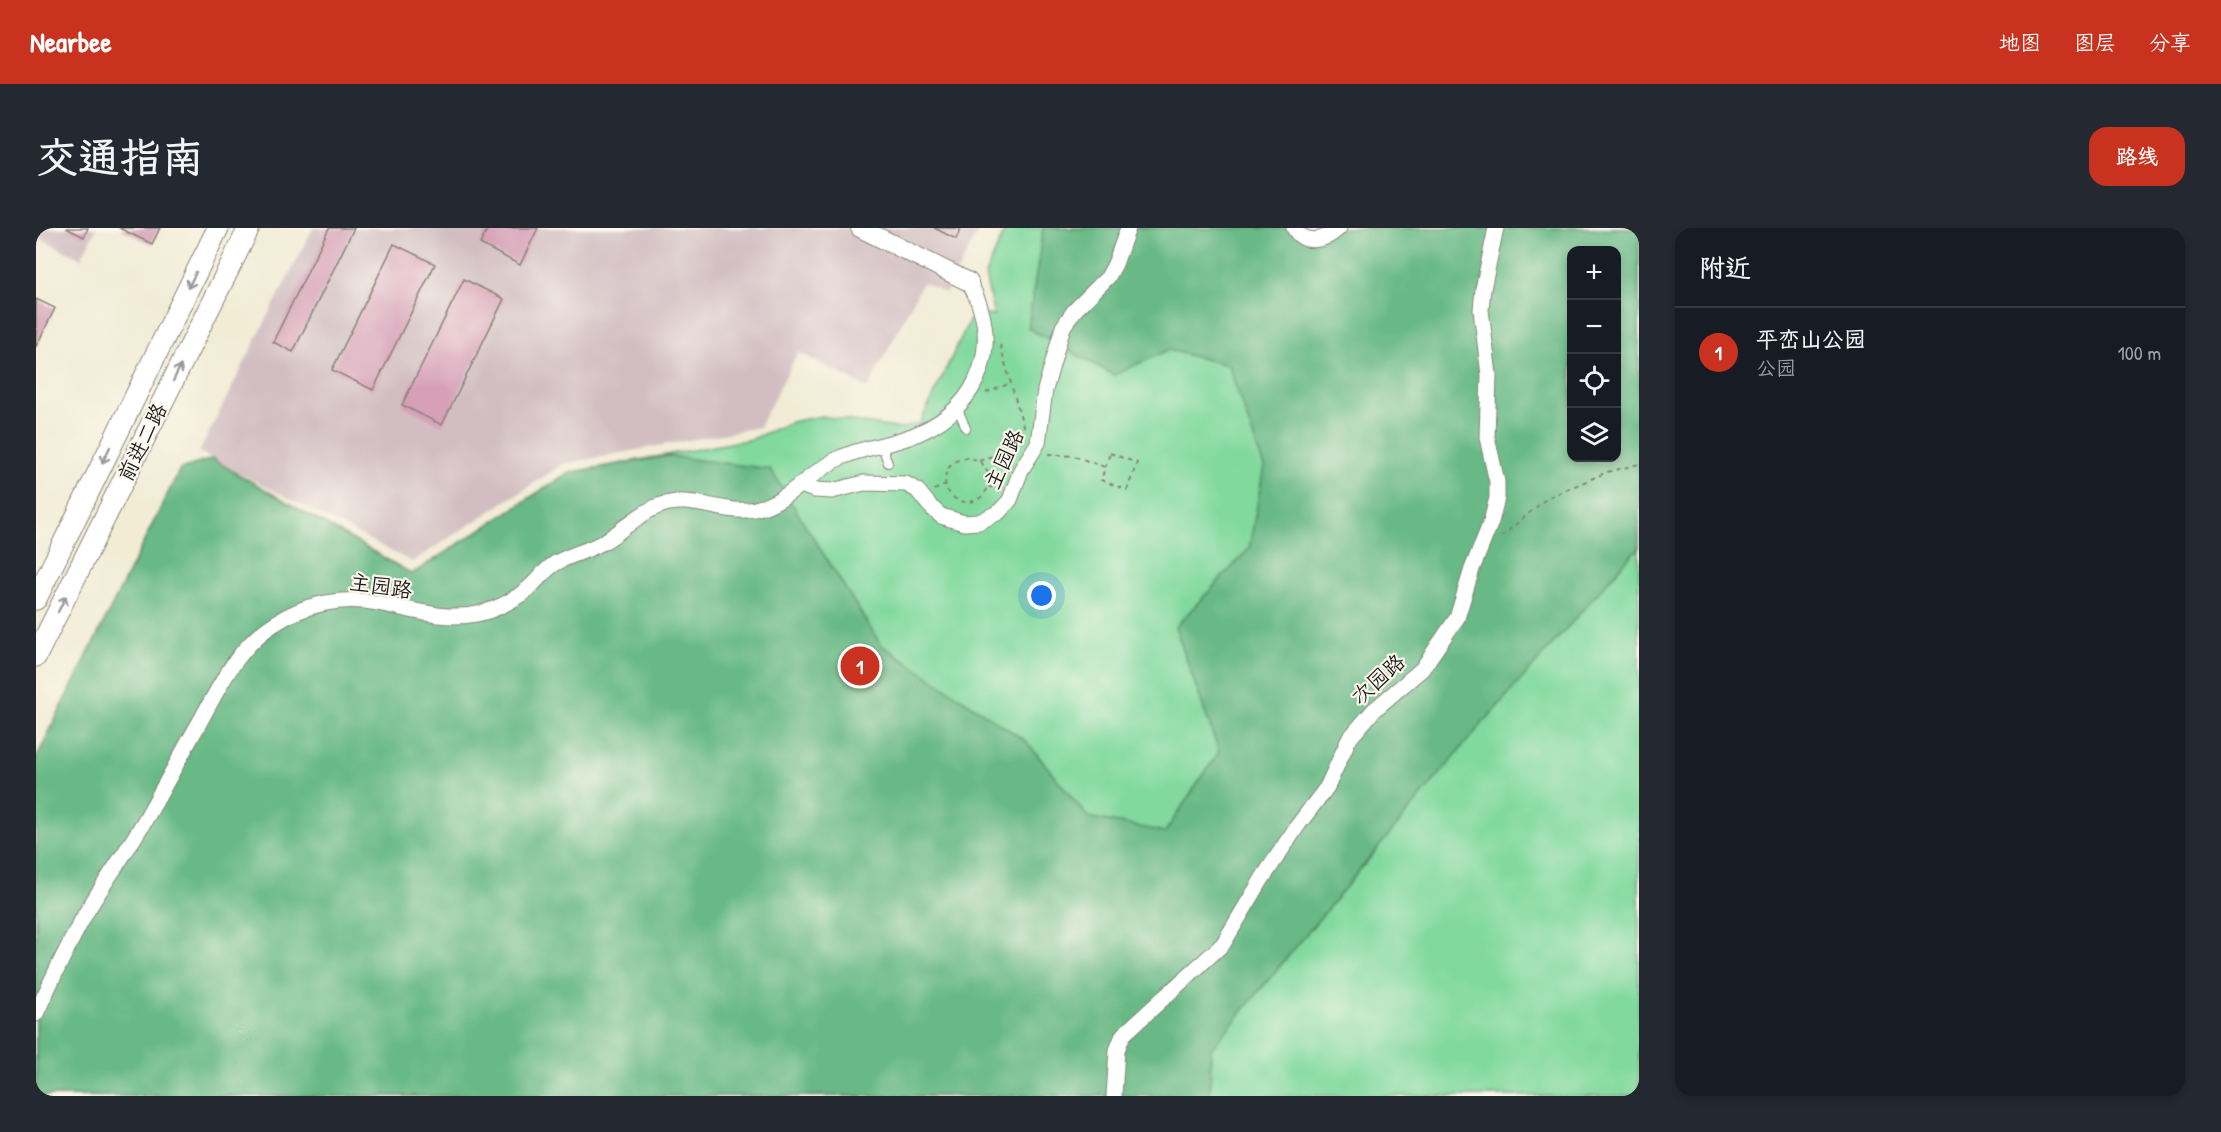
<!DOCTYPE html>
<html lang="zh">
<meta charset="utf-8">
<style>
:root{--surface:#171b24;--page:#242831;--text:#f1f3f6;--muted:#9ea1a6;--line:#363941;--accent:#c8321e}
body{margin:0;font-family:"Patrick Hand","LXGW WenKai TC",sans-serif;background:var(--page);color:var(--text)}
.controls{position:absolute;right:18px;top:18px;display:grid;overflow:hidden;border-radius:12px;box-shadow:0 3px 9px #0003}
.controls button{width:54px;height:54px;display:grid;place-items:center;padding:0;border:0;border-bottom:2px solid var(--line);background:var(--surface);color:var(--text);font:30px sans-serif}
.you{position:absolute;left:1006px;top:368px;width:21px;height:21px;margin:-15px;border:4px solid #fff;border-radius:50%;background:#1a73e8;box-shadow:0 0 0 9px #1a73e833}
.badge{display:grid;place-items:center;width:39px;height:39px;border-radius:50%;background:var(--accent);color:#fff;font-size:20px;font-weight:700}
.pin{position:absolute;translate:-50% -50%;border:3px solid #fff;box-shadow:0 2px 6px #0006}
.list{margin:0;padding:0;list-style:none}
h2{display:flex;justify-content:space-between;align-items:center;height:78px;margin:0;padding:0 24px;font-size:26px}
h2 small{font-size:20px;font-weight:400;color:var(--muted)}
.list li{display:grid;grid-template-columns:39px 1fr auto;gap:18px;align-items:center;box-sizing:border-box;height:90px;padding:0 24px;border-top:2px solid var(--line)}
.list b{display:block;font-size:22px;white-space:nowrap}
.list p{margin:0;font-size:20px;white-space:nowrap;color:var(--muted)}
.list em{font-size:20px;font-style:normal;color:var(--muted)}
.icon{flex:none;width:33px;height:33px;fill:none;stroke:currentColor;stroke-width:2;stroke-linecap:round;stroke-linejoin:round}
.map{position:relative;flex:none;width:1603px;height:868px;overflow:hidden;border-radius:18px}
header{display:flex;align-items:center;gap:36px;box-sizing:border-box;height:84px;padding:0 30px;background:var(--accent);color:#fff}
header strong{font-size:28px}
nav{display:flex;gap:33px;margin-inline-start:auto;font-size:21px}
.intro{display:flex;align-items:center;justify-content:space-between;box-sizing:border-box;height:144px;padding:0 36px}
h1{margin:0;font-size:42px}
.button{padding:15px 27px;border-radius:18px;background:var(--accent);color:#fff;font-size:21px;font-weight:700}
main{display:flex;gap:36px;padding:0 36px}
aside{flex:1;background:var(--surface);border-radius:18px;box-shadow:0 3px 9px #0003}
.map>svg:first-child{display:block}
</style>
<header>
<strong>Nearbee</strong>
<nav><a>地图</a><a>图层</a><a>分享</a></nav>
</header>
<div class="intro"><h1>交通指南</h1><a class="button">路线</a></div>
<main>
<div class="map">
<svg width="1603" height="868" viewBox="0 0 1603 868">
<rect width="100%" height="100%" fill="#fbf7ec"/>
<filter id="ink" filterUnits="userSpaceOnUse"><feTurbulence type="fractalNoise" baseFrequency=".0167" numOctaves="2"/><feDisplacementMap in="SourceGraphic" scale="12" xChannelSelector="R" yChannelSelector="G"/><feConvolveMatrix kernelMatrix="1 2 1 2 8 2 1 2 1" color-interpolation-filters="sRGB"/></filter>
<filter id="wash" filterUnits="userSpaceOnUse"><feTurbulence type="fractalNoise" baseFrequency=".008" numOctaves="4" result="noise"/><feDisplacementMap in="SourceGraphic" scale="24" xChannelSelector="R" yChannelSelector="G"/><feGaussianBlur stdDeviation="1.35" result="paint"/><feColorMatrix in="noise" values="0 0 0 0 0 0 0 0 0 0 0 0 0 0 0 0 0 1.4 0 .05"/><feComposite in="paint" operator="in"/></filter>
<g filter="url(#wash)">
<rect width="100%" height="100%" fill="#f2ecd5"/>
<g fill="#d2bec2">
<path d="M0 0H60L45 31 0 8Z"/>
<path d="M277 0H944L910 65 887 54 832 160 762 124 723 199 527 236 376 334 163 224Z"/>
</g>
<path fill="#81d99e" stroke="#4e7a5d" stroke-width="1.5" fill-rule="evenodd" d="M970 0H1603V868H0V531L144 241 176 231 376 346 532 245 716 211 755 194 786 188 865 201 884 195 937 85 958 88 949 47ZM1536 22H1580V230H1536Z"/>
<path fill="#68b985" stroke="#426a50" stroke-width="1.5" fill-rule="evenodd" d="M1007 0H1603V321L1597 325 1432 512 1175 821 1174 868H0V531L144 241 176 231 376 346 532 245 632 228 734 241 845 417 990 513 1052 589 1129 604 1183 524 1139 399 1213 321 1228 239 1192 137 1132 122 1078 147 992 100ZM1536 22H1580V230H1536Z"/>
<g id="blocks">
<g fill="#d7a0b8">
<path d="M30 0H52L48 9Z"/>
<path d="M83 0H124L116 16Z"/>
<path d="M293 0H318L257 124 237 114Z"/>
<path d="M452 0H502L484 37 444 16Z"/>
<path d="M898 0H925L920 11Z"/>
<path d="M358 16 399 36 337 162 296 142Z"/>
<path d="M428 51 468 71 406 197 366 177Z"/>
<path d="M0 71 19 80 0 119Z"/>
</g>
</g>
</g>
<g filter="url(#ink)">
<use href="#blocks" fill-opacity="0" stroke="#878478" stroke-width="1.5"/>
<g fill="none" stroke-linecap="round" stroke-linejoin="round">
<g stroke="#878478" stroke-width="10">
<g id="service">
<path d="M921 179 930 200"/>
<path d="M846 218 852 235"/>
</g>
</g>
<g stroke="#878478" stroke-width="17">
<g id="minor">
<path d="M1258 0C1268 18 1290 13 1303 0"/>
<path d="M764 257 778 262 796 263 828 255 870 256 881 262 894 278 905 288 928 295 943 294 963 284 974 272 985 242 1002 215 1009 162 1027 99 1038 83 1072 49 1079 36 1092 0"/>
<path d="M0 786C16 751 32 717 51 683 70 652 91 623 109 592 127 561 144 529 162 497 183 460 200 420 238 396 268 376 306 368 341 375 374 381 408 393 441 386 460 382 481 371 495 358 503 350 510 341 520 335 535 326 553 323 569 313 586 303 601 287 620 279 656 264 686 288 719 281 753 274 775 242 806 229 830 218 858 217 883 205 946 177 967 114 933 54"/>
<path d="M1078 868 1081 822 1087 807 1187 716 1226 651 1262 597 1291 559 1313 511 1338 482 1386 441 1421 390 1436 341 1455 294 1461 270V254L1451 209 1453 147 1445 82 1447 61 1460 0"/>
</g>
</g>
<g stroke="#878478" stroke-width="20">
<path id="tertiary" d="M824 0 933 54"/>
</g>
<g stroke="#878478" stroke-width="23">
<g id="secondary">
<path d="M0 371 182 0"/>
<path d="M0 428 213 0"/>
</g>
</g>
<g stroke="#878478" stroke-width="2" stroke-dasharray="4.5 4.5" stroke-linecap="butt">
<path d="M964 117 988 201"/>
<path d="M950 165 975 155"/>
<path d="M1074 225 1101 235 1091 262 1065 252Z"/>
<path d="M1012 226 1038 228 1069 239"/>
<circle cx="931" cy="252" r="22"/>
<path d="M943 233 984 217"/>
<path d="M952 258 963 262"/>
<path d="M898 262 910 257"/>
<path d="M1465 309 1511 270 1571 244 1603 236"/>
</g>
<use href="#service" stroke="#fff" stroke-width="8"/>
<use href="#minor" stroke="#fff" stroke-width="15"/>
<use href="#tertiary" stroke="#fff" stroke-width="18"/>
<use href="#secondary" stroke="#fff" stroke-width="21"/>
</g>
<defs><path id="oneway-shaft" d="M-6 0H5M1.5-3L5.5 0L1.5 3" fill="none" stroke-width="1.6" stroke-linecap="round" stroke-linejoin="round" transform="scale(1.5)"/></defs>
<g stroke="#999">
<use href="#oneway-shaft" transform="translate(156 52) rotate(116)"/>
<use href="#oneway-shaft" transform="translate(141 145) rotate(-64)"/>
<use href="#oneway-shaft" transform="translate(70 227) rotate(116)"/>
<use href="#oneway-shaft" transform="translate(26 376) rotate(-64)"/>
</g>
</g>
<g text-anchor="middle" dominant-baseline="central" stroke-width="4.5" stroke-linejoin="round" paint-order="stroke">
<g font-size="21" fill="#1c1c1c" stroke="#fbf7ec">
<text transform="translate(106 214) rotate(-64)">前进二路</text>
<text transform="translate(968 231) rotate(-65)">主园路</text>
<text transform="translate(345 358) rotate(8)">主园路</text>
<text transform="translate(1342 451) rotate(-42)">次园路</text>
</g>
</g>
</svg>
<div class="controls">
<button>+</button>
<button>−</button>
<button><svg class="icon" aria-label="locate" viewBox="0 0 24 24"><circle cx="12" cy="12" r="6"/><path d="M12 2v4M12 18v4M2 12h4M18 12h4"/></svg></button>
<button><svg class="icon" aria-label="layers" viewBox="0 0 24 24"><path d="M12 4l9 5-9 5-9-5zM3 14l9 5 9-5"/></svg></button>
</div>
<div class="you"></div>
<div class="pin badge" style="left:824px;top:438px">1</div>
</div>
<aside>
<h2>附近<small></small></h2>
<ul class="list">
<li><span class="badge">1</span><div><b>平峦山公园</b><p>公园</p></div><em>100 m</em></li>
</ul>
</aside>
</main>
